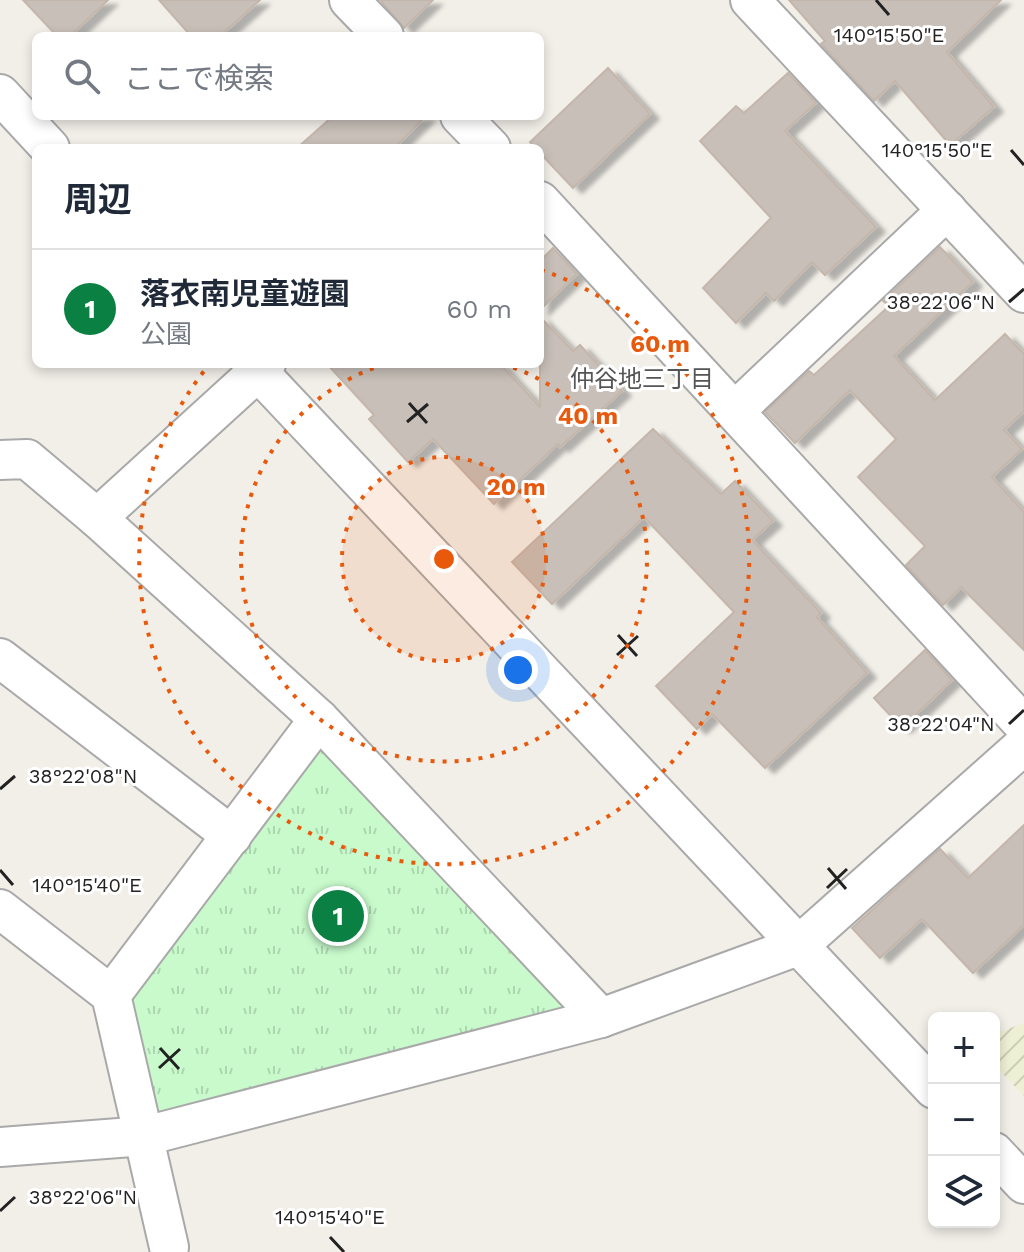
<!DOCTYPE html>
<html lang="ja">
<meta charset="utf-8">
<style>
:root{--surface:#fff;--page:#f6f6f7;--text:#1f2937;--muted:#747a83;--line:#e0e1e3;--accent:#0b8043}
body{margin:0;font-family:"Work Sans","Noto Sans JP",sans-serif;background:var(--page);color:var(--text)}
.controls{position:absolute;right:24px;bottom:24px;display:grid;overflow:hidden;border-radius:12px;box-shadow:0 4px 12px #0003}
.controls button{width:72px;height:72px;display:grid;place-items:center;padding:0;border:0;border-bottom:2px solid var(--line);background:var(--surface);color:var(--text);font:40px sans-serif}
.you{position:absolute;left:518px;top:670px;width:28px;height:28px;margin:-20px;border:6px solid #fff;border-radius:50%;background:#1a73e8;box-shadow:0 0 0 12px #1a73e833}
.badge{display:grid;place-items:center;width:52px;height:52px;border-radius:50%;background:var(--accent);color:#fff;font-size:26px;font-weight:700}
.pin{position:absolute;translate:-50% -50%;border:4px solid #fff;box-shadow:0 2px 8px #0006}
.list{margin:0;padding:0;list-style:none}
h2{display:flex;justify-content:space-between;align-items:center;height:104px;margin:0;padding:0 32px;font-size:34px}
h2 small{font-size:26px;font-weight:400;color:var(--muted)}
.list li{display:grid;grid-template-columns:52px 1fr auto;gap:24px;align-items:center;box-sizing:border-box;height:120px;padding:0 32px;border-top:2px solid var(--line)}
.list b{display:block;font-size:30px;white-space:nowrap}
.list p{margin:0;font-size:26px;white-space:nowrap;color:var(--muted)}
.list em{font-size:26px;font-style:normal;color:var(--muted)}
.icon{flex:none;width:44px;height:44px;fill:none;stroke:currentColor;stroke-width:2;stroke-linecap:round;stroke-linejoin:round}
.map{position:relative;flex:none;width:1024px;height:1252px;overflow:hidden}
.search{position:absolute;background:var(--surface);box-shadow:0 4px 12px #0003;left:32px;top:32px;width:512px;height:88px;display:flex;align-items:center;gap:20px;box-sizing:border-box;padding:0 28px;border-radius:12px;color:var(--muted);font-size:30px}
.panel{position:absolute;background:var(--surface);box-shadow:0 4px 12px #0003;left:32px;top:144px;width:512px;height:224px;border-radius:12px}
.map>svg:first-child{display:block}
</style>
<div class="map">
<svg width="1024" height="1252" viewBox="0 0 1024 1252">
<defs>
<pattern id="farmland-furrows" width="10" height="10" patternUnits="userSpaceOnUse" patternTransform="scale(2)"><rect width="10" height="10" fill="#eef0d5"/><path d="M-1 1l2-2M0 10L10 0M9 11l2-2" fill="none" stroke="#ccceb7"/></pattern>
<pattern id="park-tufts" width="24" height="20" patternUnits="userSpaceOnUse" patternTransform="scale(2)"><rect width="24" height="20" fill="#c8facc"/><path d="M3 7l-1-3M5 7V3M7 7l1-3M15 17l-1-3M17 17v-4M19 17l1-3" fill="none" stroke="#acd6af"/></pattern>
<filter id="shadow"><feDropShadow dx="9" dy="5" stdDeviation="2" flood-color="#0004"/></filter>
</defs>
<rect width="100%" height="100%" fill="#f2efe9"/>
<path fill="url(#farmland-furrows)" d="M1024 1023V1096L994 1065V1034Z"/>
<path fill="url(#park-tufts)" d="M319 719 601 1018 145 1136 111 995Z"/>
<g fill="#c7bfb8" stroke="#c4b6ab" stroke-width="2" filter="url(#shadow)">
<path d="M23 0H108L70 36H57Z"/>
<path d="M159 0H260L220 36H191Z"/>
<path d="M380 0H433L404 28Z"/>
<path d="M789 0H1001L947 52 994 107 950 145 895 81 874 101 821 44 825 41Z"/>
<path d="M608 68 650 114 573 188 540 153V148H535L530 142Z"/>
<path d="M788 73 816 103 785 131 876 227 825 275 812 262 774 301 766 293 736 323 703 288 771 218 700 141 736 106 744 113Z"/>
<path d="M333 116H426L394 148H297Z"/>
<path d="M940 247 973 282 894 356 935 400 1005 334 1024 354V411L1004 430 1022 449 992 477 1024 512V650L961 587 943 605 906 565 925 546 858 477 896 439 850 390 795 443 765 412 809 371 814 375 889 306 883 301Z"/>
<path d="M553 248 577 274 540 310V261Z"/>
<path d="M540 317 573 351 580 345 622 391 560 447 558 444 494 504 433 439 408 462 369 419 374 415 327 364H500L540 407Z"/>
<path d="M653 429 721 494 735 481 773 521 752 540 821 613 817 617 867 673 765 768 712 714 697 729 656 686 734 612 644 517 552 604 512 562Z"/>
<path d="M925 650 952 680 902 728 874 698Z"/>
<path d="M1024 825V925L973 973 922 919 880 958 852 928 940 849 968 878Z"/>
</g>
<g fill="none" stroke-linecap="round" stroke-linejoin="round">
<g stroke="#a9a9a9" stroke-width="42">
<g id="minor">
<path d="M349 0 384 36"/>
<path d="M750 0 1024 293"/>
<path d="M0 94 50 148"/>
<path d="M460 116 491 148"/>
<path d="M540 201 1024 725"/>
<path d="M251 364 934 1089"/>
<path d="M736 410 947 210"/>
<path d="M0 460 27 459 97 518 319 719 601 1018"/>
<path d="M97 518 266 364"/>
<path d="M0 658 232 836"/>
<path d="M0 909 111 995 169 1247"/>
<path d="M111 995 319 719"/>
<path d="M0 1147 145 1136 601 1018 798 946 1024 745"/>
<path d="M994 1152 1024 1184"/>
</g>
</g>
<use href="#minor" stroke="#fff" stroke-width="38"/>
</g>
<path fill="none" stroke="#222" stroke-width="3" d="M876 0 889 15M1011 150 1024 165M1009 302 1024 289M409 403 427 423M407 422 428 404M618 635 637 656M617 655 638 636M1009 724 1024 710M0 789 15 776M828 868 846 889M0 870 13 885M827 888 847 869M160 1048 179 1069M159 1068 180 1049M0 1211 15 1197M330 1237 344 1252"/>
<circle cx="444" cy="559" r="102" fill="#e8590c" fill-opacity=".12"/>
<g fill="none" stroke="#e8590c" stroke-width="4" stroke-dasharray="4 8">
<circle cx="444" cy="559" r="102"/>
<path d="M502 364A203 203 0 1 1 386 364"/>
<path d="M541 270A305 305 0 1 1 209 365"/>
</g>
<g text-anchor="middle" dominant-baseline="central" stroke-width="6" stroke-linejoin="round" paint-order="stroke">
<g font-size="24" fill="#555" stroke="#fff">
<text x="642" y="379">仲谷地三丁目</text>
</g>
</g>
<g font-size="20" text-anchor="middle" fill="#222" stroke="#fff" stroke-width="6" stroke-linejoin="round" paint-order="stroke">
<text x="889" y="42">140°15'50"E</text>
<text x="937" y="157">140°15'50"E</text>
<text x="941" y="309">38°22'06"N</text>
<text x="941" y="731">38°22'04"N</text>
<text x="83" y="783">38°22'08"N</text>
<text x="87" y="892">140°15'40"E</text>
<text x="83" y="1204">38°22'06"N</text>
<text x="330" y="1224">140°15'40"E</text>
</g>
<circle cx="444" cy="559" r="12" fill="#e8590c" stroke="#fff" stroke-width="4"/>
<g font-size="24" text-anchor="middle" font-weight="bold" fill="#e8590c" stroke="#fff" stroke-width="6" stroke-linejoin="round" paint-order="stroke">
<text x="660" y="352">60 m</text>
<text x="588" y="424">40 m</text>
<text x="516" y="495">20 m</text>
</g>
</svg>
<div class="controls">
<button>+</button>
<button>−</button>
<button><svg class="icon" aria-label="layers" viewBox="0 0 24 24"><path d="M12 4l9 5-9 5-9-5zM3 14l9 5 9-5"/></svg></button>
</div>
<div class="you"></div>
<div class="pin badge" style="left:338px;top:916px">1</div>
<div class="search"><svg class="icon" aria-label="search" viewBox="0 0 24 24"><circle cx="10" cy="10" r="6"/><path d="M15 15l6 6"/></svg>ここで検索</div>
<section class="panel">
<h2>周辺<small></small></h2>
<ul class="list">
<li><span class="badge">1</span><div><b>落衣南児童遊園</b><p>公園</p></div><em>60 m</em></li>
</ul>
</section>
</div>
